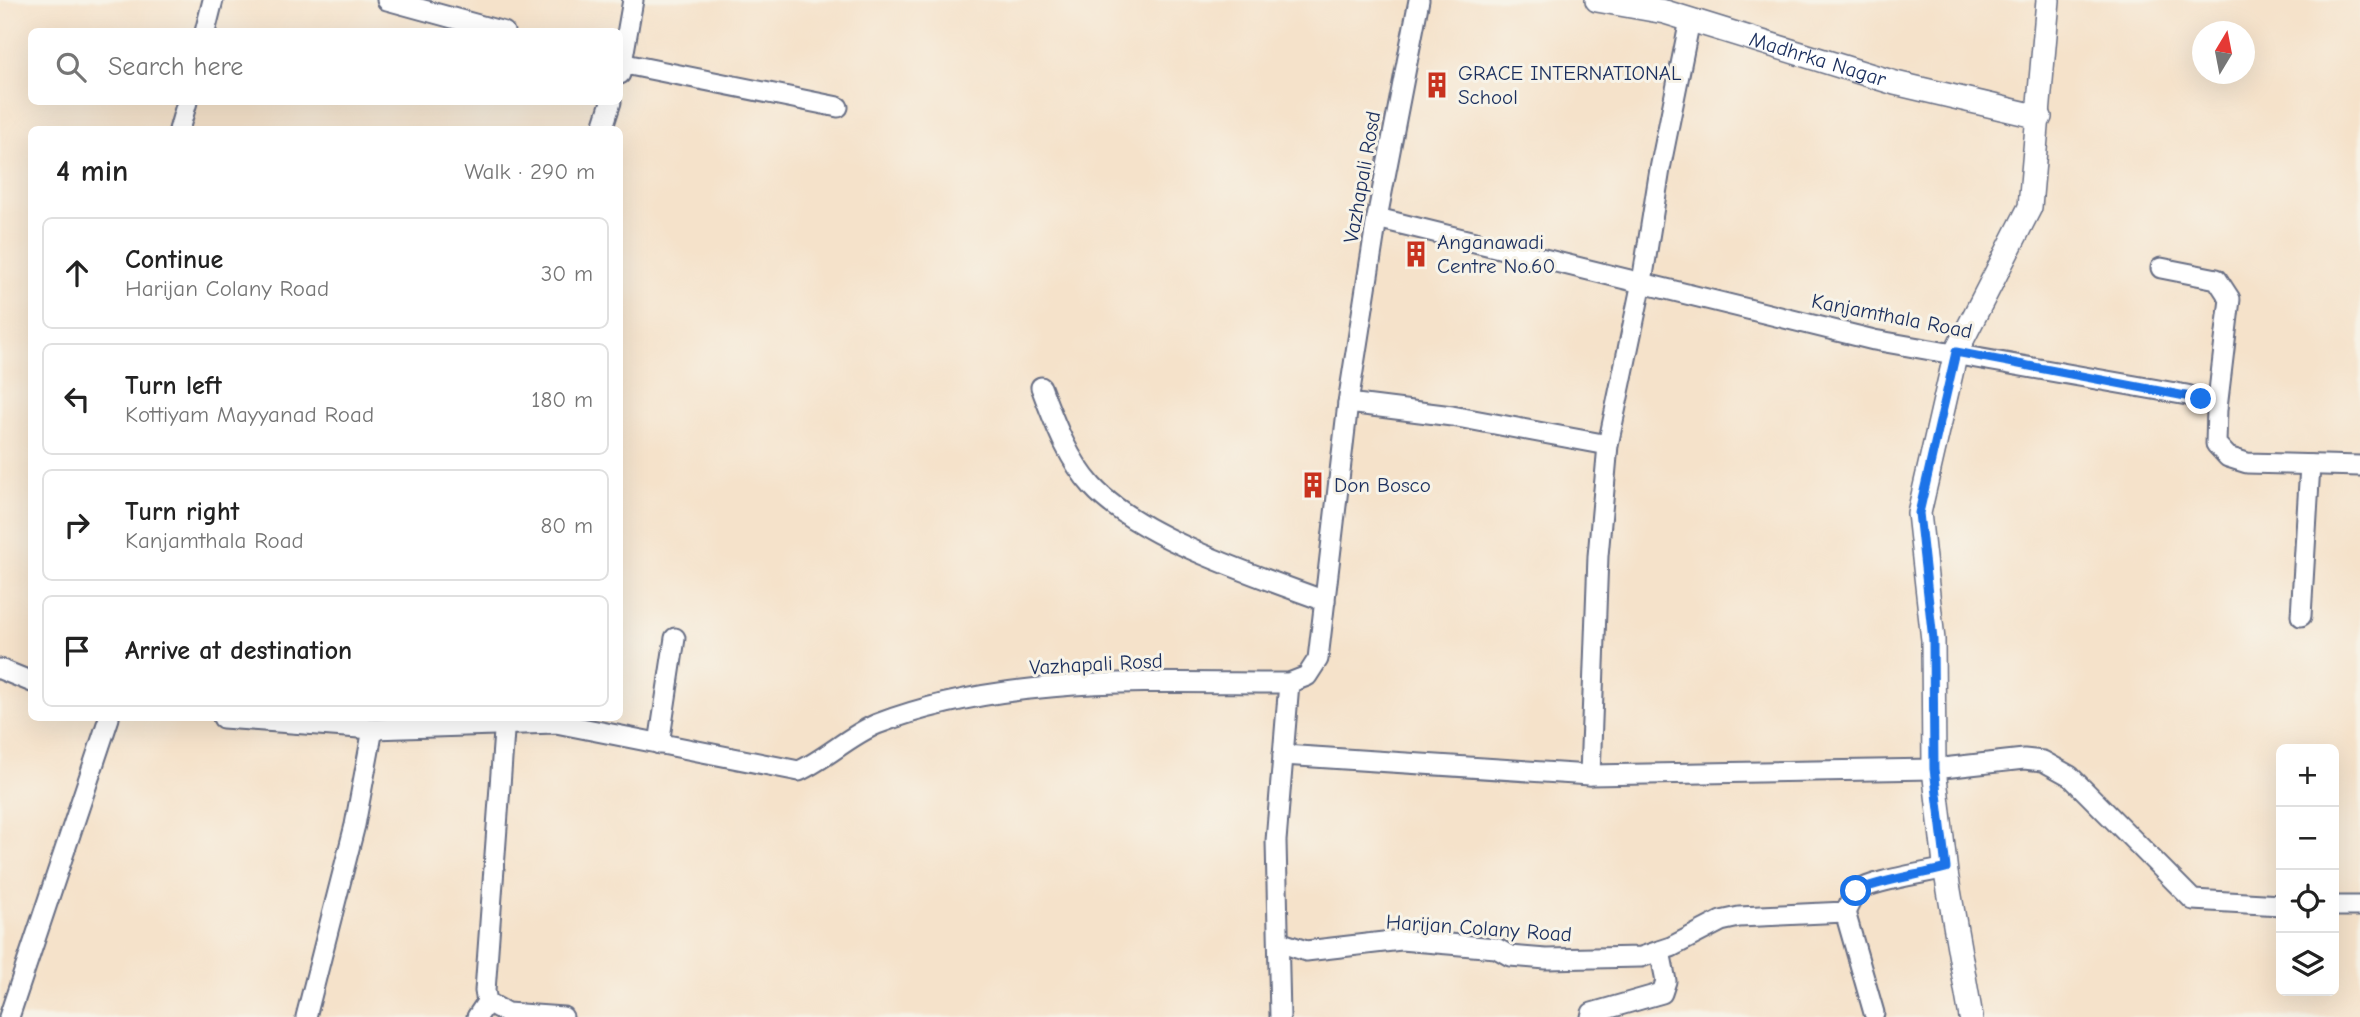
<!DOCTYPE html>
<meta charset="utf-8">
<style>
:root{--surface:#fff;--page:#f6f6f6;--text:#222;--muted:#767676;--line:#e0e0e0}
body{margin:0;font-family:"Comic Neue",sans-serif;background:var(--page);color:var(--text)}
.controls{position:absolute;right:21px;bottom:21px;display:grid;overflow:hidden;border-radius:10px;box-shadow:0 7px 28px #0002}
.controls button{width:63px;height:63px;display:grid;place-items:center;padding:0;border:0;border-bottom:2px solid var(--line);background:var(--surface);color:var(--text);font:35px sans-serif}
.compass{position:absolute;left:2192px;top:21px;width:63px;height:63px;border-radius:50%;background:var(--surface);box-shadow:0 7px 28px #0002;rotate:10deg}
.stop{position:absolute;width:21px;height:21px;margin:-16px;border:5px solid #1a73e8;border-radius:50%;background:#fff}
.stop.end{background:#1a73e8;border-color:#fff;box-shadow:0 2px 7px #0008}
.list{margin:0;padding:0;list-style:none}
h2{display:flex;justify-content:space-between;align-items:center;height:91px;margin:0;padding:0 28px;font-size:30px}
h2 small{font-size:23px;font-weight:400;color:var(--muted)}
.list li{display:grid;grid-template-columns:46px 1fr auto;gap:21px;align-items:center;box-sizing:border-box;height:112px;margin:0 14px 14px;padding:0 14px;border:2px solid var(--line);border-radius:10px}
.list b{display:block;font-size:26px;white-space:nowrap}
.list p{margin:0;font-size:23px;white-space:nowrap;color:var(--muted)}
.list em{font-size:23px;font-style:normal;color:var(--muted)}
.icon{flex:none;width:38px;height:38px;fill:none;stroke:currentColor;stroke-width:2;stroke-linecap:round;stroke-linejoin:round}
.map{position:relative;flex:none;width:2360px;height:1017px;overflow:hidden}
.search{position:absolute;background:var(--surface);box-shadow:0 7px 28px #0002;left:28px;top:28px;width:595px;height:77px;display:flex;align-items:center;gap:18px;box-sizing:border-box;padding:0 24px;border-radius:10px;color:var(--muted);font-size:26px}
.panel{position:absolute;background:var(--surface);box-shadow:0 7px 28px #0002;left:28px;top:126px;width:595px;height:595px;border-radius:10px}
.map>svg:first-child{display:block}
</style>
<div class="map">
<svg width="2360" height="1017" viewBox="0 0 2360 1017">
<rect width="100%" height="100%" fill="#f7f3e8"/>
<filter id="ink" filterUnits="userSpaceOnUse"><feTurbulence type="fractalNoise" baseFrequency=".0143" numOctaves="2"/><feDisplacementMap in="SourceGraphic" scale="14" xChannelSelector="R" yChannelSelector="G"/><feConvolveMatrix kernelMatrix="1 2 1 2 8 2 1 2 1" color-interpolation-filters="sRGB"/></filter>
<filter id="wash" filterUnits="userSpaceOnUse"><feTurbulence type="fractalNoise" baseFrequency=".00686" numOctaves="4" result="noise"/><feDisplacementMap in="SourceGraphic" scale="28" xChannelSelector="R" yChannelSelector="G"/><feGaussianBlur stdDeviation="1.57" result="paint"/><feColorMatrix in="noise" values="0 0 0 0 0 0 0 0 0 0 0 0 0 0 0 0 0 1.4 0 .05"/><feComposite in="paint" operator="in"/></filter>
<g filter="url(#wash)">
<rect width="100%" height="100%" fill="#f5e2ca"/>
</g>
<g filter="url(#ink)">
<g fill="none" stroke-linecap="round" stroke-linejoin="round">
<g stroke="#676e84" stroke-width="23">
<g id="minor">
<path d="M387 0 504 32"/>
<path d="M205 32 213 0"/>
<path d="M620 63 838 107"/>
<path d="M620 74 633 0"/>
<path d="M179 130 187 102"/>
<path d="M602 130 611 102"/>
<path d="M1377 218 1874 340 2187 395 2211 402 2217 408 2216 444 2228 457 2247 463 2360 466"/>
<path d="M2161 268 2217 279 2230 299 2217 408"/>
<path d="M1041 387C1054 421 1067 458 1092 486 1139 538 1258 576 1325 601"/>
<path d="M1348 403 1452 416 1608 445"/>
<path d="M2301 616 2310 465"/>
<path d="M0 669 32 682"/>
<path d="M223 718 373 729 556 723 799 771C827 758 850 735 877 724 1007 674 1152 683 1289 683L1307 676 1318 659 1348 403 1377 218 1419 0"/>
<path d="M505 718 485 991 487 1002 507 1013 563 1017"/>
<path d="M659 744 675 638"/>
<path d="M1283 755 1590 775 1934 769 2024 759 2043 761 2070 776 2193 900 2281 905"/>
<path d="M1590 775 1598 556 1608 445 1642 282 1660 169 1690 20"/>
<path d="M2334 906H2360"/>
<path d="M1845 912 1874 1013"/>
<path d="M1279 942 1306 951 1401 940 1496 948 1510 956 1546 959 1641 957 1671 947 1721 921 1739 917 1845 912C1849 906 1851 898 1856 893 1866 881 1927 873 1946 868"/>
<path d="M9 1017 109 718"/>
<path d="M306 1017 355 825 373 729"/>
<path d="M477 1017 487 1002"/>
<path d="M1280 1017 1276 841 1289 683"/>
<path d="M1591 1017 1592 1013 1662 993 1666 981 1660 951"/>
</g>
</g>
<g stroke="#676e84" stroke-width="26">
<g id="tertiary">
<path id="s1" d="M1597 0 1665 12 1895 83 2040 117"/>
<path d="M1971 1017 1946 873 1934 769 1933 640 1919 513 1956 352 2030 207 2048 0"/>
</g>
</g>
<use href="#minor" stroke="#fff" stroke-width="19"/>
<use href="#tertiary" stroke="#fff" stroke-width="23"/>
</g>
</g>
<g fill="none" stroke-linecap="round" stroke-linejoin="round" filter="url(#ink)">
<path stroke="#1a73e8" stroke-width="9" d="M1856 891C1885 879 1915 876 1946 868L1934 769 1933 640 1919 513 1956 352 2201 399"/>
</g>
<defs>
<g id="building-bare" transform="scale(2.1)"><path d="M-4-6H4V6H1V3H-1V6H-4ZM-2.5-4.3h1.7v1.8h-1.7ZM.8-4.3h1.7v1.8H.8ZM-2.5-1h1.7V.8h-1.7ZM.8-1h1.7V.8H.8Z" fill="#c8321e" stroke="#f7f3e8" stroke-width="2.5" paint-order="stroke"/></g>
</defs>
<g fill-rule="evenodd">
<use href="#building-bare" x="1437" y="85"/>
<use href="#building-bare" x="1416" y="254"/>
<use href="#building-bare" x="1313" y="485"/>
</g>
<g text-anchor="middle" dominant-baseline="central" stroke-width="6" stroke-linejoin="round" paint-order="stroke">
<g font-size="21" fill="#1b2f5e" stroke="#f7f3e8">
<text stroke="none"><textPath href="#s1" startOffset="229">Madhrka Nagar</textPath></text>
<text transform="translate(1362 177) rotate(-80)">Vazhapali Rosd</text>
<text transform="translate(1892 316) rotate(11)">Kanjamthala Road</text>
<text transform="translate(1096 664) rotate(-3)">Vazhapali Rosd</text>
<text transform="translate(1479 928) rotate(4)">Harijan Colany Road</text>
</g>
<g font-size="21" fill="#1b2f5e" stroke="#f7f3e8" text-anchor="start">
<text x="1458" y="73">GRACE INTERNATIONAL<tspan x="1458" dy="24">School</tspan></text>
<text x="1437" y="242">Anganawadi<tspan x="1437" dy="24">Centre No.60</tspan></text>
<text x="1334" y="485">Don Bosco</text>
</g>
</g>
</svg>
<div class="controls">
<button>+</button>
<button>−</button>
<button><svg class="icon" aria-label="locate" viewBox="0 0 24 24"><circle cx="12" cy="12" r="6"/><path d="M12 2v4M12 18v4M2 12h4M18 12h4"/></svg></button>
<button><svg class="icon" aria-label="layers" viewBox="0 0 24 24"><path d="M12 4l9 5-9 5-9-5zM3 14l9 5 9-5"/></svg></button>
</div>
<svg class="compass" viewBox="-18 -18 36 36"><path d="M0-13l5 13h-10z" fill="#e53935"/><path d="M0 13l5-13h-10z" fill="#767676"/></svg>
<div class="stop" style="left:1856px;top:891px"></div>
<div class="stop end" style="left:2201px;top:399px"></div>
<div class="search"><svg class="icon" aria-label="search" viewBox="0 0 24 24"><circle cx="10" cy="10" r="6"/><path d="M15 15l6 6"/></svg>Search here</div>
<section class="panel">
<h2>4 min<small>Walk · 290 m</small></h2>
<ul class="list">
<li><svg class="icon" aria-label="ahead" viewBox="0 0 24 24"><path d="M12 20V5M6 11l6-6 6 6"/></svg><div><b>Continue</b><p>Harijan Colany Road</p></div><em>30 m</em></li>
<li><svg class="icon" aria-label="left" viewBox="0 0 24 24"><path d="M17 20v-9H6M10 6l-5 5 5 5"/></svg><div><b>Turn left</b><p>Kottiyam Mayyanad Road</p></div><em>180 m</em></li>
<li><svg class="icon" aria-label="right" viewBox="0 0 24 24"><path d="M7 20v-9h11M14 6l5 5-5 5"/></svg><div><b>Turn right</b><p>Kanjamthala Road</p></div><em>80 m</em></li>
<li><svg class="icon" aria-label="arrive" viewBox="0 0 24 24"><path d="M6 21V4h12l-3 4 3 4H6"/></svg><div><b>Arrive at destination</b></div></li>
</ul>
</section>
</div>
